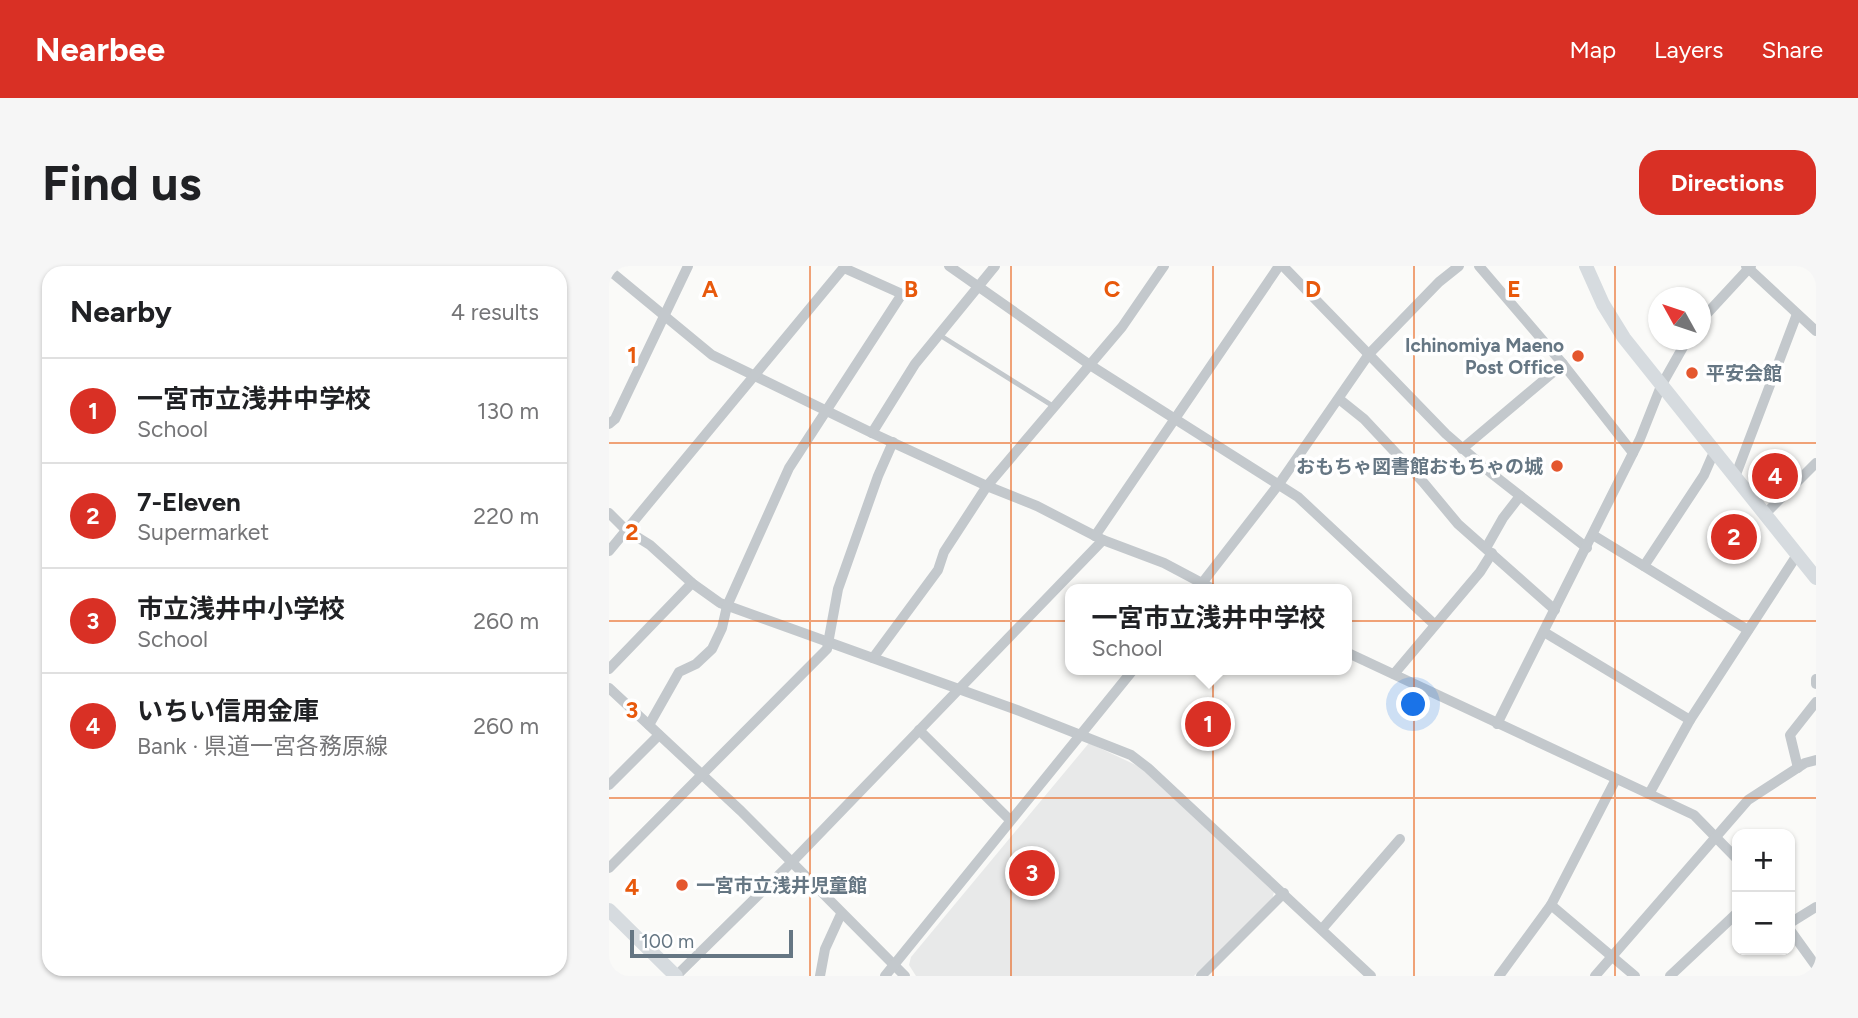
<!DOCTYPE html>
<meta charset="utf-8">
<style>
:root{--surface:#fff;--page:#f6f6f6;--text:#202124;--muted:#757577;--line:#e0e0e0;--accent:#d93025}
body{margin:0;font-family:Figtree,"Noto Sans JP",sans-serif;background:var(--page);color:var(--text)}
.controls{position:absolute;right:21px;bottom:21px;display:grid;overflow:hidden;border-radius:14px;box-shadow:0 2px 5px #0004}
.controls button{width:63px;height:63px;display:grid;place-items:center;padding:0;border:0;border-bottom:2px solid var(--line);background:var(--surface);color:var(--text);font:35px sans-serif}
.compass{position:absolute;left:1039px;top:21px;width:63px;height:63px;border-radius:50%;background:var(--surface);box-shadow:0 2px 5px #0004;rotate:310deg}
.scale{position:absolute;left:21px;bottom:18px;width:163px;box-sizing:border-box;padding-left:7px;border:4px solid #657683;border-top:0;font-size:19px;line-height:24px;white-space:nowrap;color:#657683;-webkit-text-stroke:5px #fff;paint-order:stroke}
.you{position:absolute;left:805px;top:439px;width:24px;height:24px;margin:-18px;border:5px solid #fff;border-radius:50%;background:#1a73e8;box-shadow:0 0 0 10px #1a73e833}
.badge{display:grid;place-items:center;width:46px;height:46px;border-radius:50%;background:var(--accent);color:#fff;font-size:23px;font-weight:700}
.pin{position:absolute;translate:-50% -50%;border:4px solid #fff;box-shadow:0 2px 7px #0006}
.popup{position:absolute;left:456px;top:318px;width:287px;height:91px;box-sizing:border-box;display:grid;place-content:center;border-radius:14px;background:var(--surface);filter:drop-shadow(0 2px 5px #0005);font-size:23px;white-space:nowrap;color:var(--muted)}
.popup b{font-size:26px;color:var(--text)}
.popup::after{content:'';position:absolute;left:50%;top:100%;margin-left:-14px;border:14px solid transparent;border-top-color:var(--surface)}
.list{margin:0;padding:0;list-style:none}
h2{display:flex;justify-content:space-between;align-items:center;height:91px;margin:0;padding:0 28px;font-size:30px}
h2 small{font-size:23px;font-weight:400;color:var(--muted)}
.list li{display:grid;grid-template-columns:46px 1fr auto;gap:21px;align-items:center;box-sizing:border-box;height:105px;padding:0 28px;border-top:2px solid var(--line)}
.list b{display:block;font-size:26px;white-space:nowrap}
.list p{margin:0;font-size:23px;white-space:nowrap;color:var(--muted)}
.list em{font-size:23px;font-style:normal;color:var(--muted)}
.map{position:relative;flex:none;width:1207px;height:710px;overflow:hidden;border-radius:21px}
header{display:flex;align-items:center;gap:42px;box-sizing:border-box;height:98px;padding:0 35px;background:var(--accent);color:#fff}
header strong{font-size:33px}
nav{display:flex;gap:38px;margin-inline-start:auto;font-size:24px}
.intro{display:flex;align-items:center;justify-content:space-between;box-sizing:border-box;height:168px;padding:0 42px}
h1{margin:0;font-size:49px}
.button{padding:18px 32px;border-radius:21px;background:var(--accent);color:#fff;font-size:24px;font-weight:700}
main{display:flex;gap:42px;padding:0 42px}
aside{flex:1;background:var(--surface);border-radius:21px;box-shadow:0 2px 5px #0004}
.map>svg:first-child{display:block}
</style>
<header>
<strong>Nearbee</strong>
<nav><a>Map</a><a>Layers</a><a>Share</a></nav>
</header>
<div class="intro"><h1>Find us</h1><a class="button">Directions</a></div>
<main>
<aside>
<h2>Nearby<small>4 results</small></h2>
<ul class="list">
<li><span class="badge">1</span><div><b>一宮市立浅井中学校</b><p>School</p></div><em>130 m</em></li>
<li><span class="badge">2</span><div><b>7-Eleven</b><p>Supermarket</p></div><em>220 m</em></li>
<li><span class="badge">3</span><div><b>市立浅井中小学校</b><p>School</p></div><em>260 m</em></li>
<li><span class="badge">4</span><div><b>いちい信用金庫</b><p>Bank · 県道一宮各務原線</p></div><em>260 m</em></li>
</ul>
</aside>
<div class="map">
<svg width="1207" height="710" viewBox="0 0 1207 710">
<rect width="100%" height="100%" fill="#fafaf8"/>
<path fill="#e8e9e9" d="M480 477 531 501 665 626 663 634 585 710H307L300 699 302 691Z"/>
<g fill="none" stroke-linecap="round" stroke-linejoin="round">
<path stroke="#c3c8cc" stroke-width="5" d="M329 68 444 140"/>
<g stroke="#c3c8cc" stroke-width="10">
<path d="M340 0 481 99 689 231 825 358"/>
<path d="M674 0 837 168 882 207 978 282"/>
<path d="M870 0 954 98 1024 187"/>
<path d="M1137 0 1207 65"/>
<path d="M0 4 103 89 263 167 378 220 428 240 494 274 555 297 604 323"/>
<path d="M1092 54 1142 0"/>
<path d="M730 133 755 153 814 216 849 258 946 344"/>
<path d="M0 158 6 153 79 0"/>
<path d="M263 167 306 98 386 0"/>
<path d="M853 183 954 98"/>
<path d="M1126 211 1188 48"/>
<path d="M0 247 17 264 41 279 83 317 111 337 408 444 522 489 539 502 762 710"/>
<path d="M1156 248 1207 197"/>
<path d="M984 269 1139 364"/>
<path d="M486 270 670 0"/>
<path d="M877 282 894 252 911 230"/>
<path d="M0 285 236 0"/>
<path d="M1035 300 1095 209 1105 186"/>
<path d="M590 321 670 218 760 88 830 16 850 0"/>
<path d="M935 366 1081 454"/>
<path d="M737 386 1085 549 1128 593"/>
<path d="M264 392 329 304 335 286 378 220 513 61 555 0"/>
<path d="M0 403 83 317"/>
<path d="M785 408 871 306 883 287"/>
<path d="M1207 413V418"/>
<path d="M0 422 132 545 296 710"/>
<path d="M888 458 1031 173 1052 120 1078 74"/>
<path d="M40 459 70 406 87 398 103 383 113 362 118 340 180 202 293 28 235 2"/>
<path d="M310 464 401 554"/>
<path d="M1189 502 1181 469 1207 436"/>
<path d="M0 519 50 469"/>
<path d="M1040 528 1081 454 1188 289"/>
<path d="M0 602 218 383 229 323 269 210 284 176"/>
<path d="M942 639 1026 710"/>
<path d="M1181 657 1207 641"/>
<path d="M713 663 791 573"/>
<path d="M1181 664 1207 700"/>
<path d="M67 710 183 596 494 274"/>
<path d="M211 710 216 683 232 648"/>
<path d="M276 710 524 404"/>
<path d="M592 710 675 627"/>
<path d="M890 710 942 639 1007 513"/>
<path d="M986 710 1139 534 1196 497 1207 494"/>
<path d="M1061 710 1128 647"/>
</g>
<g stroke="#d6dbdf" stroke-width="14">
<path d="M977 0 994 38 1015 72 1207 312"/>
<path d="M0 644 67 710"/>
</g>
</g>
<path fill="none" stroke="#e8590c" stroke-width="2" stroke-opacity="0.55" d="M201 0V710M402 0V710M604 0V710M805 0V710M1006 0V710M0 177H1207M0 355H1207M0 532H1207"/>
<g fill="#e4572e" stroke="#fff" stroke-width="2.5">
<circle cx="969" cy="90" r="7"/>
<circle cx="1083" cy="107" r="7"/>
<circle cx="948" cy="200" r="7"/>
<circle cx="73" cy="619" r="7"/>
</g>
<g text-anchor="middle" dominant-baseline="central" stroke-width="7" stroke-linejoin="round" paint-order="stroke">
<g font-size="19" font-weight="bold" fill="#657683" stroke="#fff" text-anchor="end">
<text x="955" y="79">Ichinomiya Maeno<tspan x="955" dy="22">Post Office</tspan></text>
<text x="1097" y="107" text-anchor="start">平安会館</text>
<text x="934" y="200">おもちゃ図書館おもちゃの城</text>
<text x="87" y="619" text-anchor="start">一宮市立浅井児童館</text>
</g>
</g>
<g font-size="23" text-anchor="middle" font-weight="bold" fill="#e8590c" stroke="#fff" stroke-width="7" stroke-linejoin="round" paint-order="stroke">
<text x="101" y="31">A</text>
<text x="302" y="31">B</text>
<text x="503" y="31">C</text>
<text x="704" y="31">D</text>
<text x="905" y="31">E</text>
<text x="23" y="97">1</text>
<text x="23" y="274">2</text>
<text x="23" y="452">3</text>
<text x="23" y="629">4</text>
</g>
</svg>
<div class="controls">
<button>+</button>
<button>−</button>
</div>
<svg class="compass" viewBox="-18 -18 36 36"><path d="M0-13l5 13h-10z" fill="#e53935"/><path d="M0 13l5-13h-10z" fill="#757577"/></svg>
<div class="scale">100 m</div>
<div class="you"></div>
<div class="pin badge" style="left:599px;top:458px">1</div>
<div class="popup"><b>一宮市立浅井中学校</b>School</div>
<div class="pin badge" style="left:1125px;top:271px">2</div>
<div class="pin badge" style="left:423px;top:607px">3</div>
<div class="pin badge" style="left:1166px;top:210px">4</div>
</div>
</main>
